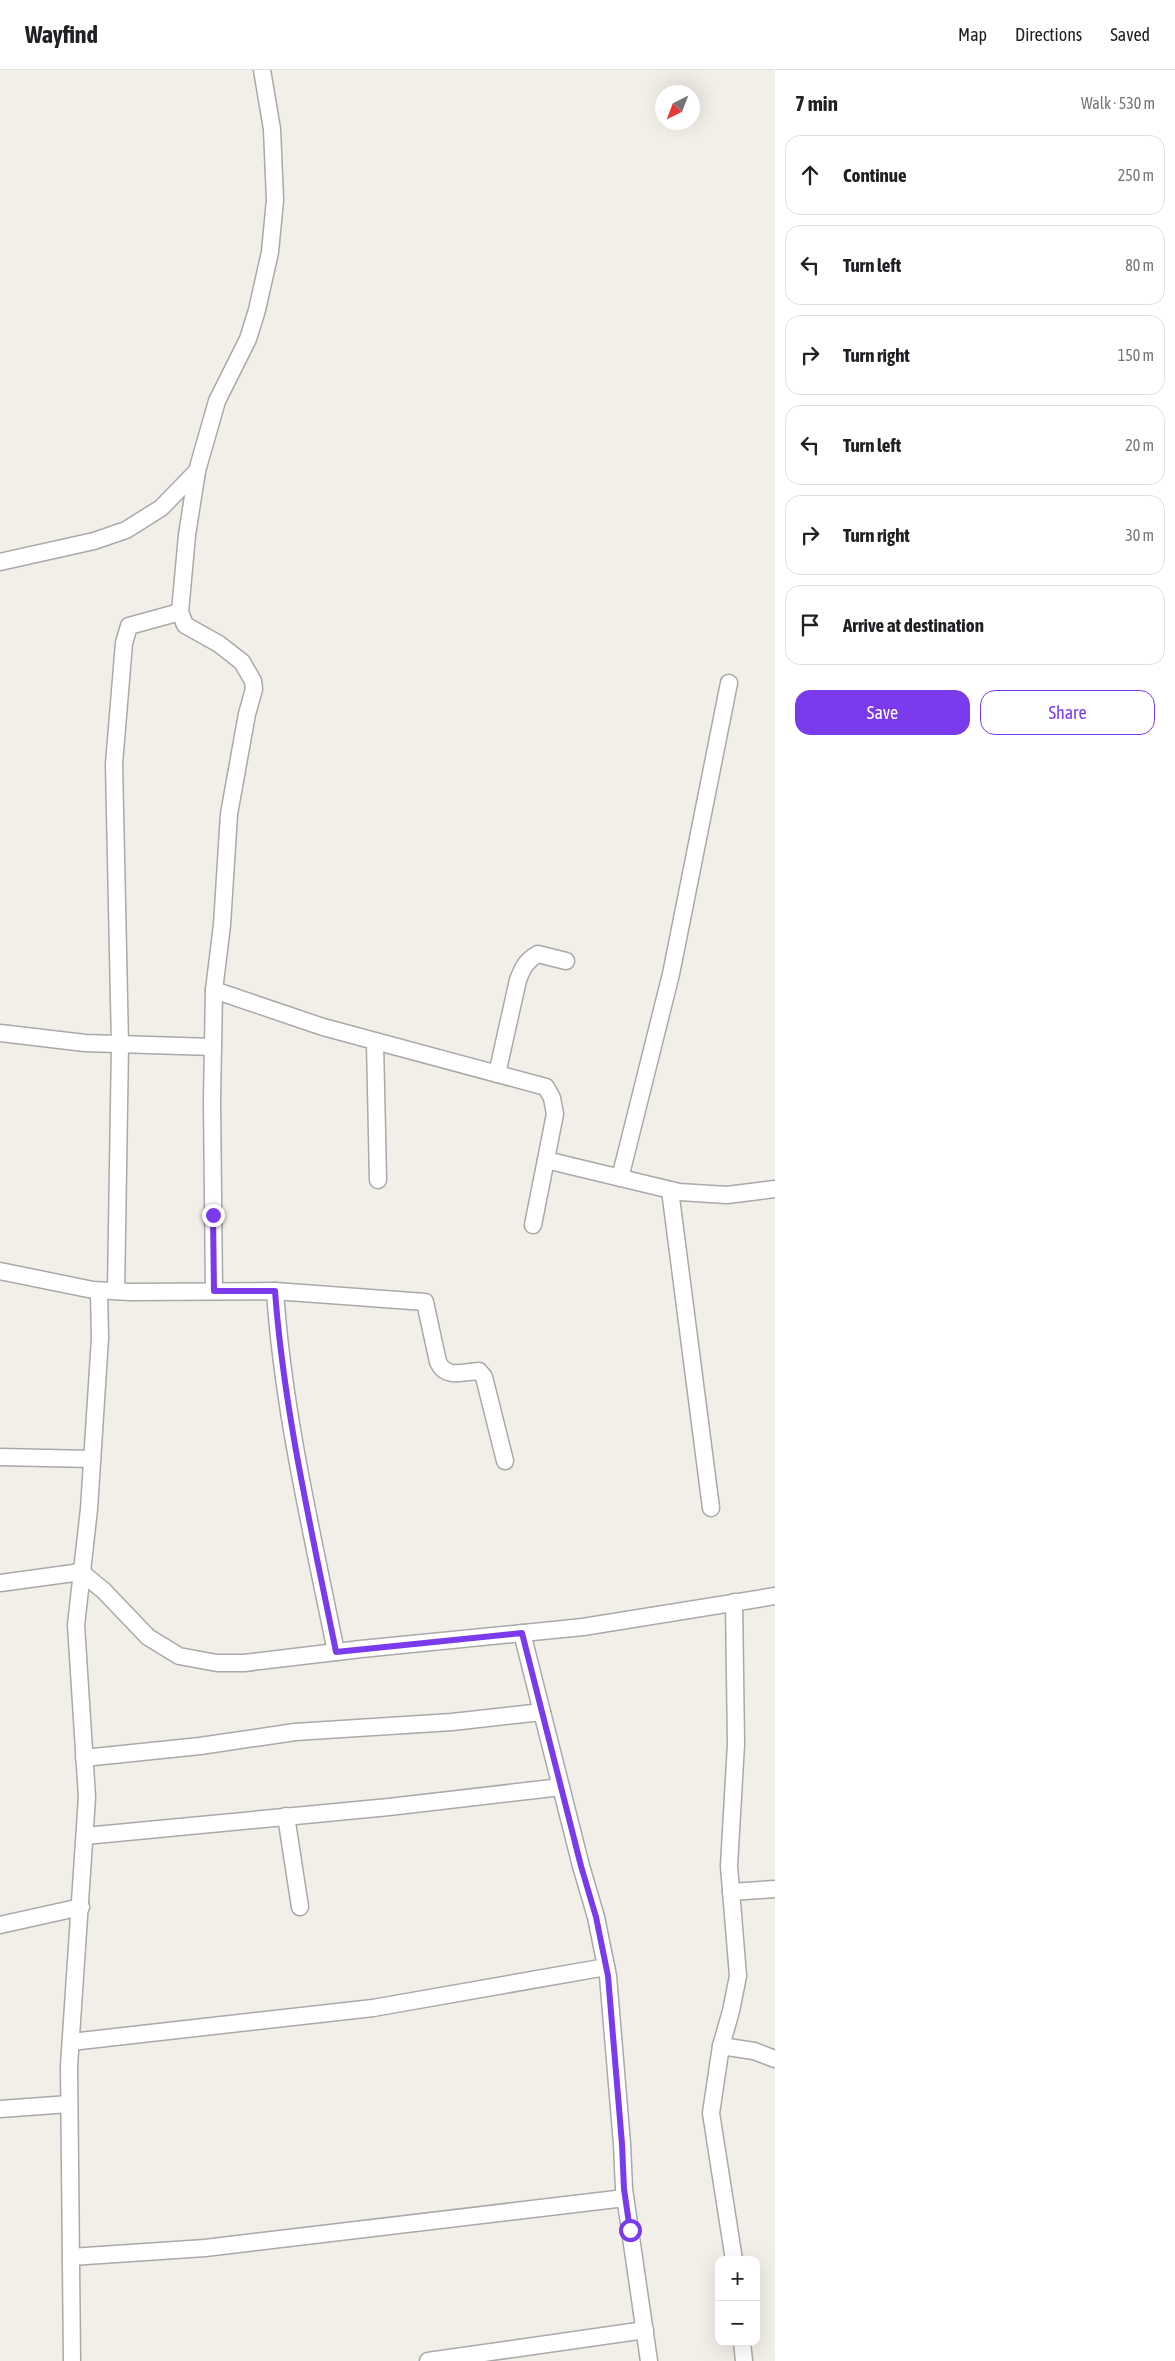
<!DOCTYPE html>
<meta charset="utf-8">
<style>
:root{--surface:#fff;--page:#f2f2f2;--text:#202124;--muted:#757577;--line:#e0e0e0;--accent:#7c3aed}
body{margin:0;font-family:"Asap Condensed",sans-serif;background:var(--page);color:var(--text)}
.controls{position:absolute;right:15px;bottom:15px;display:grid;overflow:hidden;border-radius:10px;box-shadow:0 5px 20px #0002}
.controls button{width:45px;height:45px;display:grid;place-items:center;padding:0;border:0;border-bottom:1px solid var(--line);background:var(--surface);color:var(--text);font:25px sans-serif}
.compass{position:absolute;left:655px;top:15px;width:45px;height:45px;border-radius:50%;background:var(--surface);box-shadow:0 5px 20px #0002;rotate:222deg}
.stop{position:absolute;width:15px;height:15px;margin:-11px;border:4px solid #7c3aed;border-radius:50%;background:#fff}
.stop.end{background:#7c3aed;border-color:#fff;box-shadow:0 1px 5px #0008}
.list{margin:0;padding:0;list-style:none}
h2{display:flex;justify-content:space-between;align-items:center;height:65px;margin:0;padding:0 20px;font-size:21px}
h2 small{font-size:16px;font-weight:400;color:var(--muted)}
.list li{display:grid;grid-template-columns:32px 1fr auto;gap:15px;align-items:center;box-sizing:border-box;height:80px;margin:0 10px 10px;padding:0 10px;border:1px solid var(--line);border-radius:15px}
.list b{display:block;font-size:19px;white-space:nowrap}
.list em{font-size:16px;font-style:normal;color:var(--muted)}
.actions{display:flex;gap:10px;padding:15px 20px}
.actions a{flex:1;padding:11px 0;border:1px solid var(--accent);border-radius:15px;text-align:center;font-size:18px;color:var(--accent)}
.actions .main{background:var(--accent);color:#fff}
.icon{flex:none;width:28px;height:28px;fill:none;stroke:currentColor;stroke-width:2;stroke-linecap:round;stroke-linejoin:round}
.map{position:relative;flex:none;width:775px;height:2291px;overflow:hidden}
header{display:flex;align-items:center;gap:30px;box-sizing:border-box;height:70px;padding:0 25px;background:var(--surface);border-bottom:1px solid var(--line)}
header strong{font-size:24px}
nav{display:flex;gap:28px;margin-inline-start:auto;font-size:18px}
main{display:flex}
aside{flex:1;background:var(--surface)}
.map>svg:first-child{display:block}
</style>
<header>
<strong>Wayfind</strong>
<nav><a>Map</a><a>Directions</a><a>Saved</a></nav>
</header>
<main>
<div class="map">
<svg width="775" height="2291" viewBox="0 0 775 2291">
<rect width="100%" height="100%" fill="#f2efe9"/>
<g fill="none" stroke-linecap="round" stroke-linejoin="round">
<g stroke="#a9a9a9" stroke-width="19">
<g id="street">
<path d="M0 492 94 471 126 460 161 438 197 401"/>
<path d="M214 920 323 957 546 1017 552 1028 555 1044 533 1155"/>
<path d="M0 963 85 973 213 977"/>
<path d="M375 972 378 1110"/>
<path d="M497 1004 518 910C523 897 526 891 538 884L566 891"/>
<path d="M546 1090 679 1122 727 1125 775 1119"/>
<path d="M620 1108 671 904 729 613"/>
<path d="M670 1120 711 1438"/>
<path d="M0 1201 93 1220 130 1222 275 1221 425 1232 438 1292C446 1309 462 1302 479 1301L484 1307 505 1391"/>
<path d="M116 1221 120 975 114 694 124 573 129 556 180 542"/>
<path d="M214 1221 212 1031 214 920 222 855 229 744 247 644 254 619 253 611 242 592 219 574 185 555 180 542 187 465 197 401 217 331 248 269 257 240 270 182 275 130 272 59 262 0"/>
<path d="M275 1221C283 1342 312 1462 336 1582"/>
<path d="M0 1387 92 1389"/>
<path d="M0 1513 81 1502 104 1521 148 1567 179 1586 217 1593H244L361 1579 583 1557 775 1526"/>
<path d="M522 1563 581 1796 596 1847 608 1906 622 2074 624 2119 649 2291"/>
<path d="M84 1688 200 1676 295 1662 452 1652 542 1642"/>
<path d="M286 1746 300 1837"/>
<path d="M85 1766 389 1737 561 1717"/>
<path d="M731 1822 775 1819"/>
<path d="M0 1855 81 1837"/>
<path d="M71 1972 373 1938 606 1897"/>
<path d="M721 1976 754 1981 775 1989"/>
<path d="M0 2039 69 2034"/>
<path d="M71 2187 205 2178 625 2128"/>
<path d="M734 2190 711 2043 721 1976 731 1941 738 1906 729 1796 736 1674 734 1532"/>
<path d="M742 2272 744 2291"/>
<path d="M72 2291 69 1996 87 1727 76 1555 89 1439 100 1268 99 1221"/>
<path d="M428 2291 645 2260"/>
</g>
</g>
<use href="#street" stroke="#fff" stroke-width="16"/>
</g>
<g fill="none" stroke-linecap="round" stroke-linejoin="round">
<path stroke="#7c3aed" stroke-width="6" d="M213 1145 214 1221H275C284 1342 312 1462 336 1582L522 1563 581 1796 596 1847 608 1906 622 2074 624 2119 630 2160"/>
</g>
</svg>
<div class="controls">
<button>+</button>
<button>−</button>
</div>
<svg class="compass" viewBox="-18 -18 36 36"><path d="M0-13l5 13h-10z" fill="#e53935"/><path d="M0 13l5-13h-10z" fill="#757577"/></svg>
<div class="stop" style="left:630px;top:2160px"></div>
<div class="stop end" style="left:213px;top:1145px"></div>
</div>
<aside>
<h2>7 min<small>Walk · 530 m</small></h2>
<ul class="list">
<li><svg class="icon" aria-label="ahead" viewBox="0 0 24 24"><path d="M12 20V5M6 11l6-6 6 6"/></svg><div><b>Continue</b></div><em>250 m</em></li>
<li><svg class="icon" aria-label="left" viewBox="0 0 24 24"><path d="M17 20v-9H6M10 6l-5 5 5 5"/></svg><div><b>Turn left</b></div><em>80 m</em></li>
<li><svg class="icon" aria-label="right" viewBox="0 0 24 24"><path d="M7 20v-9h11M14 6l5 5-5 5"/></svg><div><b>Turn right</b></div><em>150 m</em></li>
<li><svg class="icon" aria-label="left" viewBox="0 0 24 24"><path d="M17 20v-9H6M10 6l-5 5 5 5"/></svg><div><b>Turn left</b></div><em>20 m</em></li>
<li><svg class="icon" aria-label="right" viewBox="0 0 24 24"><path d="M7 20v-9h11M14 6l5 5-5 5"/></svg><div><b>Turn right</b></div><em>30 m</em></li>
<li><svg class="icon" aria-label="arrive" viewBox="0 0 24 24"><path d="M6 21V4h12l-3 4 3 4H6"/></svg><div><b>Arrive at destination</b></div></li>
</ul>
<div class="actions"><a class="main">Save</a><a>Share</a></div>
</aside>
</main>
